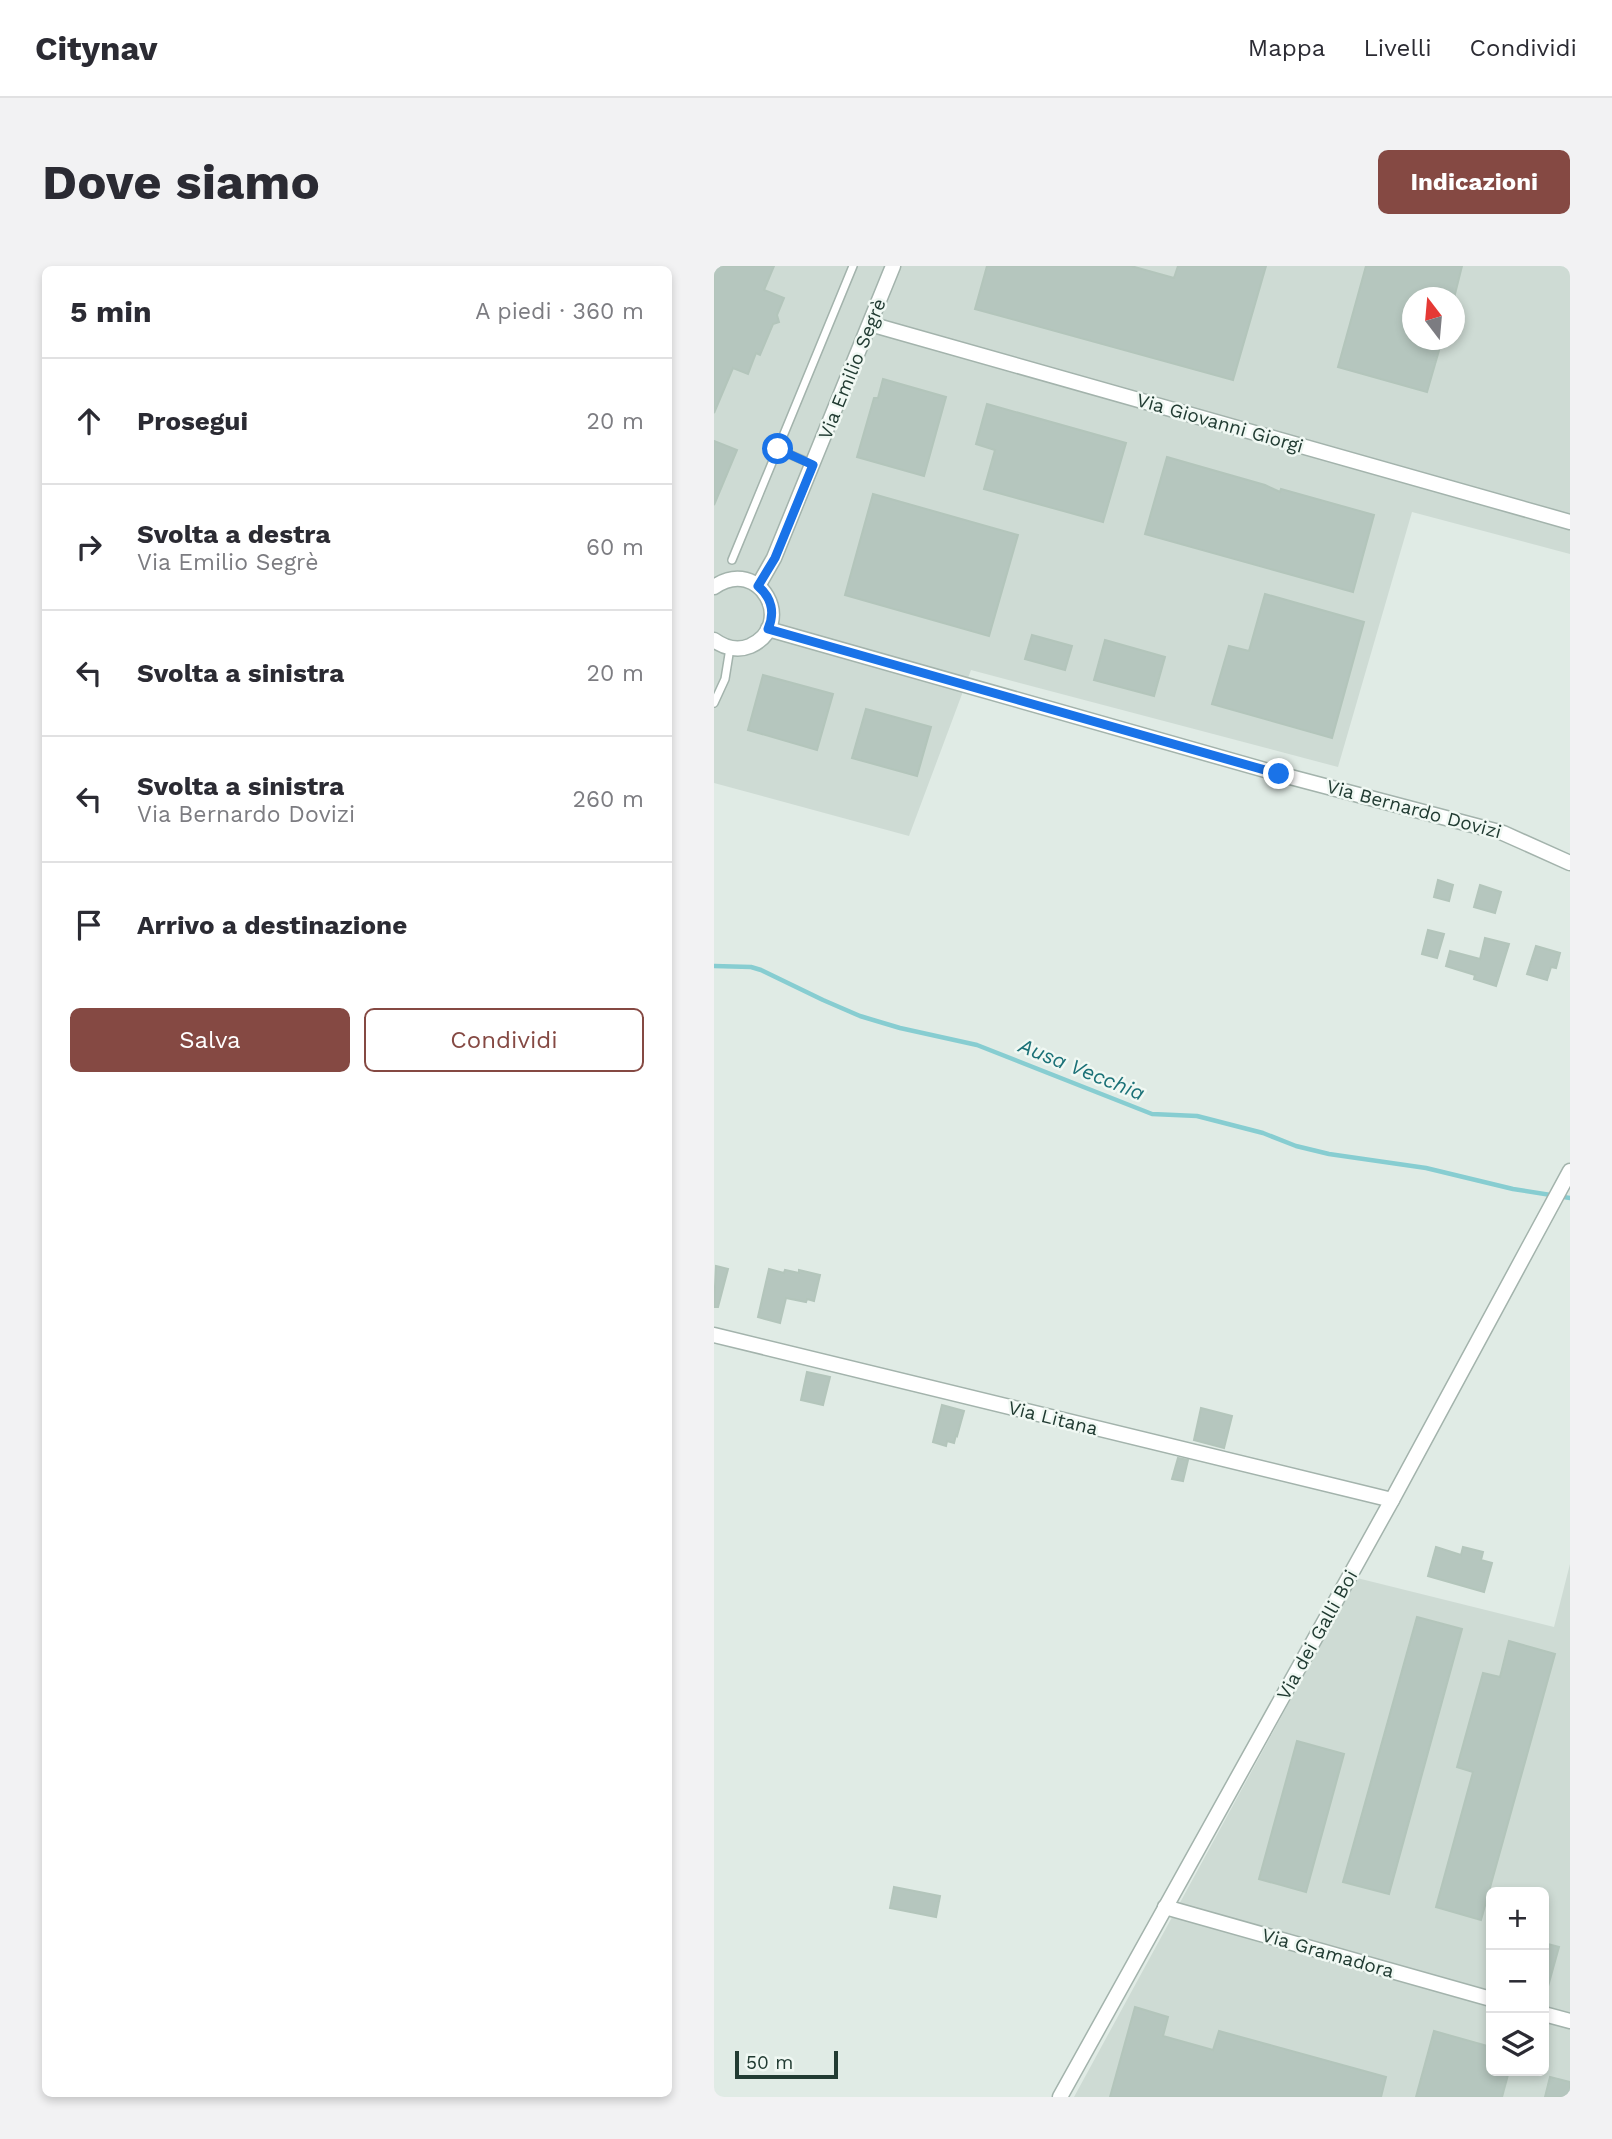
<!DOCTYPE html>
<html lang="it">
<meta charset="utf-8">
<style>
:root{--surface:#fff;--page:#f2f2f3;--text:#2b2b33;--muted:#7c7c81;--line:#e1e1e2;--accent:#854943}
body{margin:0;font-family:"Work Sans",sans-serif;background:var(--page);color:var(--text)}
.controls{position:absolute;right:21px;bottom:21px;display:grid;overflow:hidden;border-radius:10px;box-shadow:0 4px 10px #0003}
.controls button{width:63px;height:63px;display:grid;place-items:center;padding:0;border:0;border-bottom:2px solid var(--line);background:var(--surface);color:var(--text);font:35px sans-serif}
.compass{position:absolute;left:688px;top:21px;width:63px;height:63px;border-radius:50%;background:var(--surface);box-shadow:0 4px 10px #0003;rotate:344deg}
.scale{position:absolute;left:21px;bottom:18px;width:103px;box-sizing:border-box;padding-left:7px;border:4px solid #213b32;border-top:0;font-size:19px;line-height:24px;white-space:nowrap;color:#213b32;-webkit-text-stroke:5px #f0f8f3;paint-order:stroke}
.stop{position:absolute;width:21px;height:21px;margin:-16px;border:5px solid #1a73e8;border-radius:50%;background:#fff}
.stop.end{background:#1a73e8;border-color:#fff;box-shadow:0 2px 7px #0008}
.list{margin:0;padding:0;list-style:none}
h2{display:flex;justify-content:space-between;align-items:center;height:91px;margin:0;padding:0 28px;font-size:30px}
h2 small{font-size:23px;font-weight:400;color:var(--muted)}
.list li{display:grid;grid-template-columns:46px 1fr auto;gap:21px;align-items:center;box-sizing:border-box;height:126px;padding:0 28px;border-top:2px solid var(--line)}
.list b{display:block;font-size:26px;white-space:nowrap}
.list p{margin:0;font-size:23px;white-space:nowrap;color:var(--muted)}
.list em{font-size:23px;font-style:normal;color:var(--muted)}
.actions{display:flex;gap:14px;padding:21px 28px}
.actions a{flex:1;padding:16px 0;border:2px solid var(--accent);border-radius:10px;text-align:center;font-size:24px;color:var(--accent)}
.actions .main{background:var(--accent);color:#fff}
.icon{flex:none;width:38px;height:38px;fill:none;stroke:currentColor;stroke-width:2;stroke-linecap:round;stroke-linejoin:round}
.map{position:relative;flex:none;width:856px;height:1831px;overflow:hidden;border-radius:10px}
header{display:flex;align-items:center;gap:42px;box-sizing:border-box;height:98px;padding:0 35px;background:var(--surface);border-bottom:2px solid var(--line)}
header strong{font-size:33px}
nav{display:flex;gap:38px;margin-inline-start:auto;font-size:24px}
.intro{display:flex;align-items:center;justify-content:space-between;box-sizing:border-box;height:168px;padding:0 42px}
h1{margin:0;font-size:49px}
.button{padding:18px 32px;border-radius:10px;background:var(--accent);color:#fff;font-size:24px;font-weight:700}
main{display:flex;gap:42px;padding:0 42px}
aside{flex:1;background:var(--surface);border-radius:10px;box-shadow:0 4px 10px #0003}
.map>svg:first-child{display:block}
</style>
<header>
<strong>Citynav</strong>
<nav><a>Mappa</a><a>Livelli</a><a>Condividi</a></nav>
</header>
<div class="intro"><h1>Dove siamo</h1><a class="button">Indicazioni</a></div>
<main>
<aside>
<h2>5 min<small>A piedi · 360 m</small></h2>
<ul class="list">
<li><svg class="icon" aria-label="ahead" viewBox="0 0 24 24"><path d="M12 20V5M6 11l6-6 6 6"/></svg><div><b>Prosegui</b></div><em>20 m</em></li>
<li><svg class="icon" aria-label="right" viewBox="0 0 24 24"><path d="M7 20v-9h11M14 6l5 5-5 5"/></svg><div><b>Svolta a destra</b><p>Via Emilio Segrè</p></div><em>60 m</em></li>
<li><svg class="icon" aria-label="left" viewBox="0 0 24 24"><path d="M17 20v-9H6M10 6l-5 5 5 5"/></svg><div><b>Svolta a sinistra</b></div><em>20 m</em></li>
<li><svg class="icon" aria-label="left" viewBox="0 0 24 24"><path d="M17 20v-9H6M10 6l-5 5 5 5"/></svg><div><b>Svolta a sinistra</b><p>Via Bernardo Dovizi</p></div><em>260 m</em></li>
<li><svg class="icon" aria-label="arrive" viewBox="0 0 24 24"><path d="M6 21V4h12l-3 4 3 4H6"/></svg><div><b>Arrivo a destinazione</b></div></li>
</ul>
<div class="actions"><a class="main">Salva</a><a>Condividi</a></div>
</aside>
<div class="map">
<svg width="856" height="1831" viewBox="0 0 856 1831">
<rect width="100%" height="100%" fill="#e0ebe5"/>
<g fill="#cedbd4" fill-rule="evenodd">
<path d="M0 0H856V288L698 246 624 501 257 404 195 570 0 517ZM698 32H740V74H698Z"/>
<path d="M856 1298V1831H360L643 1312 840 1361ZM777 1626H830V1805H777Z"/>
</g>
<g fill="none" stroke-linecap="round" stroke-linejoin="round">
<path stroke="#87cdd1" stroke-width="4.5" d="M0 700 37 701 47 704 109 734 146 750 186 762 263 779 438 848 483 850 549 867 582 880 615 888 712 902 799 923 856 932"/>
</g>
<g fill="#b5c6be" stroke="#b3c5bb" stroke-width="2">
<path d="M0 0H60L50 24 70 32 63 49 65 56 59 58 46 89 42 87 34 108 19 102 0 147Z"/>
<path d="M273 0H417L460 12 464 0H552L519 114 261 43Z"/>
<path d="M652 0H748L740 32H698V74H728L713 126 624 101Z"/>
<path d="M169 113 232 131 210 210 143 191 160 132H164Z"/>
<path d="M273 138 412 177 389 256 270 223 281 184 262 178Z"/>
<path d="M0 175 23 184 0 239Z"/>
<path d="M453 191 551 219 566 226 567 223 660 249 639 326 431 268Z"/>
<path d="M159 228 304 269 275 370 131 329Z"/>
<path d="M551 328 650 356 618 472 498 438 515 380 535 385Z"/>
<path d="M318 369 358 380 351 404 311 393Z"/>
<path d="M391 374 451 391 440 430 380 414Z"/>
<path d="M49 409 119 428 103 484 34 464Z"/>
<path d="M152 443 217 461 203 510 138 492Z"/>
<path d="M724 614 739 619 735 635 720 631Z"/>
<path d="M766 619 787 626 781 647 760 641Z"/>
<path d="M714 664 730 668 723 692 708 688Z"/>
<path d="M771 672 795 678 782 720 760 713 761 709 732 700 736 685 766 693Z"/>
<path d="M822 680 846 687 842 702 837 701 833 714 813 708Z"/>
<path d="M2 1000 14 1003 4 1041H0Z"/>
<path d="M55 1003 70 1007 71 1004 85 1007V1004L106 1009 100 1035 93 1033 92 1036 72 1032 66 1057 44 1051Z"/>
<path d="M93 1106 116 1111 109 1139 87 1134Z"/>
<path d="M228 1139 250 1145 243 1170 242 1169 240 1177 233 1175 232 1180 219 1176Z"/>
<path d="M487 1142 518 1150 510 1182 480 1174Z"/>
<path d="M464 1192 474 1194 469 1215 458 1213Z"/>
<path d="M722 1281 747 1289 749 1281 769 1286 767 1294 778 1297 770 1326 714 1310Z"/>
<path d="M703 1351 748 1363 675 1628 629 1616Z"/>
<path d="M795 1375 841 1388 767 1654 722 1641 759 1506 743 1501 769 1407 786 1411Z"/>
<path d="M583 1475 630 1488 592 1626 545 1613Z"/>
<path d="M180 1621 226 1630 222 1651 176 1642Z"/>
<path d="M830 1677 845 1681 833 1724 830 1723Z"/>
<path d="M421 1741 454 1751 449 1770 499 1784 505 1765 672 1811 667 1831H396Z"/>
<path d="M720 1765 777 1781V1805H795L788 1831H702Z"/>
<path d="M836 1811 856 1816V1831H831Z"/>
</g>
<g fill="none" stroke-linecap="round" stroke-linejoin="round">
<g stroke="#a3b3ac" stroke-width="10">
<g id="lane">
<path d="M63 183 98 198"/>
<path d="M18 294 139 0"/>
<path d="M0 437 11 413 16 382"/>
</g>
</g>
<g stroke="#a3b3ac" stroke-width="17">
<g id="street">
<path d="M156 58 856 256"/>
<path d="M44 320 60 292 179 0"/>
<path d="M0 321C46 289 83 359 36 380 24 385 11 382 0 374"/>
<path d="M54 363 565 508 789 567 856 597"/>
<path d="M0 1069 678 1234"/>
<path d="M451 1641 777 1733"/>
<path d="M830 1748 856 1755"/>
<path d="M346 1831 678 1234 856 905"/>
</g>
</g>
<use href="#lane" stroke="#fff" stroke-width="7"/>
<use href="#street" stroke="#fff" stroke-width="14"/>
</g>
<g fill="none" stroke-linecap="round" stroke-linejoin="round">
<path stroke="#1a73e8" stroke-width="9" d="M64 183 99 199 61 292 44 320C58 332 61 347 54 363L565 508"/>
</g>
<g text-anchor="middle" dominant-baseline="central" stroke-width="5" stroke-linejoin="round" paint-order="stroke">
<g font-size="19" fill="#213b32" stroke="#f0f8f3">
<text transform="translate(138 103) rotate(-68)">Via Emilio Segrè</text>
<text transform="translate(506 157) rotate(16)">Via Giovanni Giorgi</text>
<text transform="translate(700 543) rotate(15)">Via Bernardo Dovizi</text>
<text transform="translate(339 1152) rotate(14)">Via Litana</text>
<text transform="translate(603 1369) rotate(-61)">Via dei Galli Boi</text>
<text transform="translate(614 1687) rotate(16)">Via Gramadora</text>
</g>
<g font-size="21" font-style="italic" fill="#1b7177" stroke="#f0f8f3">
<text transform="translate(368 803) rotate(22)">Ausa Vecchia</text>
</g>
</g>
</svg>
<div class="controls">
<button>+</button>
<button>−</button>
<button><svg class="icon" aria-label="layers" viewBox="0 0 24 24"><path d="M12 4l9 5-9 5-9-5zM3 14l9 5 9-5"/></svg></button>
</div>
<svg class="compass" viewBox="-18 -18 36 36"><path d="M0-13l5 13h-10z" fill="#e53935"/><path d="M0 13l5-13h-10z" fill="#7c7c81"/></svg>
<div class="scale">50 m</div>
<div class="stop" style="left:64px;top:183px"></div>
<div class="stop end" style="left:565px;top:508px"></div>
</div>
</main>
